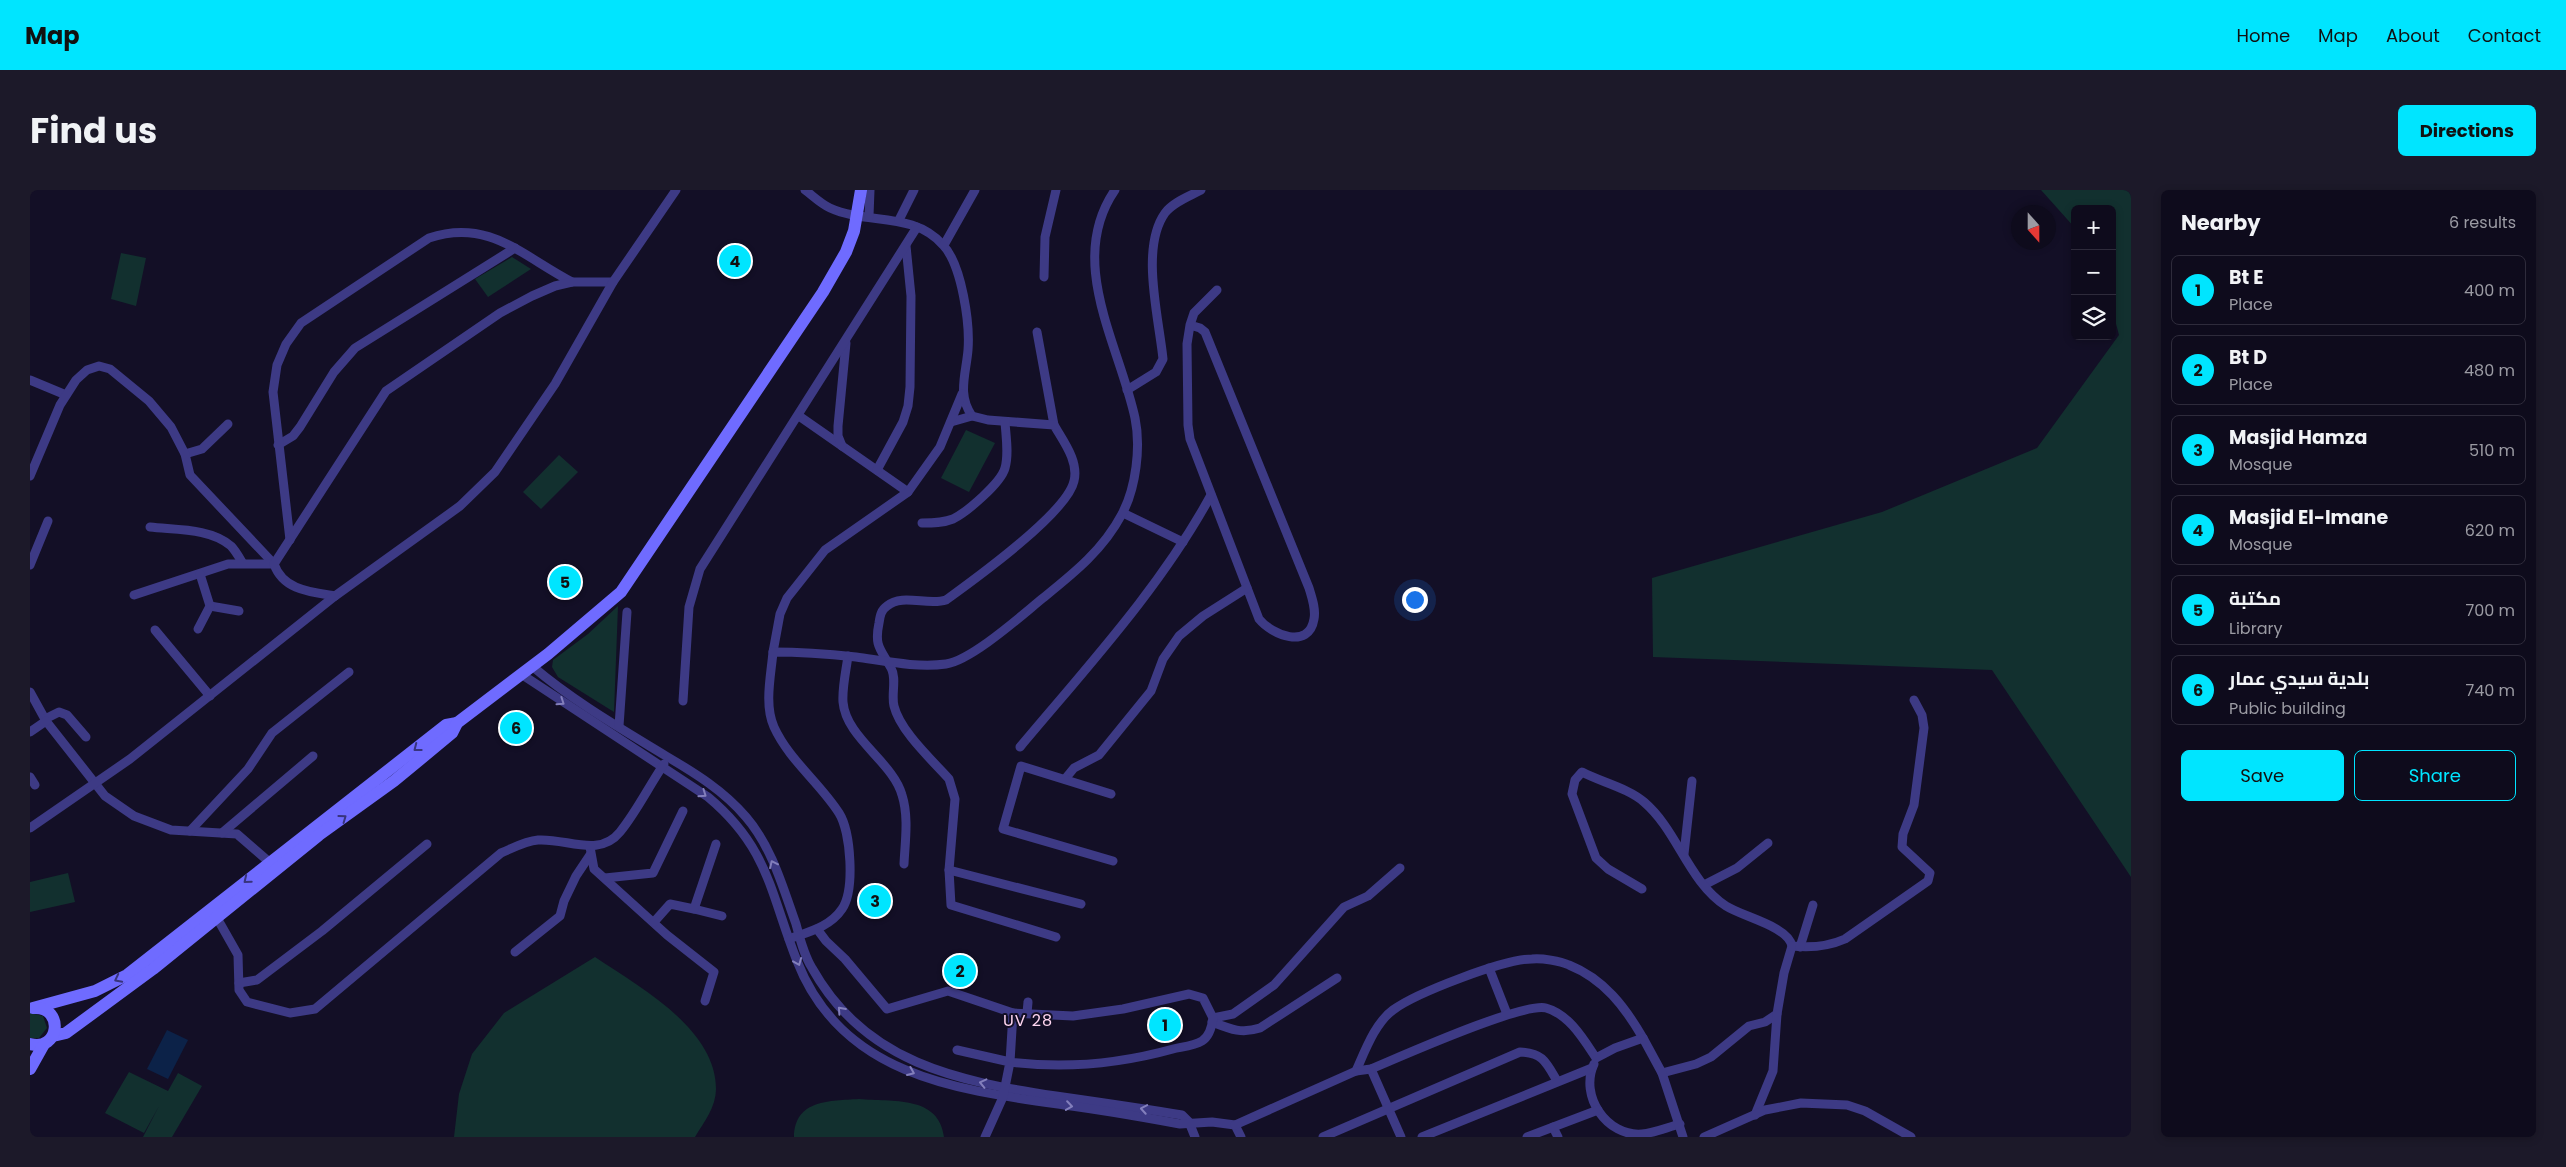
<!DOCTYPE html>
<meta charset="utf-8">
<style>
:root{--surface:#0e0b1c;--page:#1c1929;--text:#f1f3f6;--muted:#9b9ba3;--line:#2e2b3b;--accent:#00e5ff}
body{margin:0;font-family:Poppins,Cairo,sans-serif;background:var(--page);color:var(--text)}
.controls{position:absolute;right:15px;top:15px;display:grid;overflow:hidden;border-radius:8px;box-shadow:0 2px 8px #0003}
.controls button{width:45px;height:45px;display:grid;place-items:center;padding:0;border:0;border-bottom:1px solid var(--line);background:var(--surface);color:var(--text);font:25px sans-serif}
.compass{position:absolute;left:1981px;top:15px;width:45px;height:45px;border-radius:50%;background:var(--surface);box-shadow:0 2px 8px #0003;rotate:159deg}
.you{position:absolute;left:1384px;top:409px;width:18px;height:18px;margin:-12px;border:4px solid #fff;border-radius:50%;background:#1a73e8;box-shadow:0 0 0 8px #1a73e833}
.badge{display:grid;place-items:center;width:32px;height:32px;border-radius:50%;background:var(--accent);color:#111;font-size:16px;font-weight:700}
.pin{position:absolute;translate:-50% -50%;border:2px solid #fff;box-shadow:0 1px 5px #0006}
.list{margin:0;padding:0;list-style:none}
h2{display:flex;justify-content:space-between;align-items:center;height:65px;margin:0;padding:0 20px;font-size:21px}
h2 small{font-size:16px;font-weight:400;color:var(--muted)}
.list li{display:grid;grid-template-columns:32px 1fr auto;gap:15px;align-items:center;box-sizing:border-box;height:70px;margin:0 10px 10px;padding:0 10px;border:1px solid var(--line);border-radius:8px}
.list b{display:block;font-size:19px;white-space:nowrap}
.list p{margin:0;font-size:16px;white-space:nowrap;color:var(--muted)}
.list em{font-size:16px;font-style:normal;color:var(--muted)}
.actions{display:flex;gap:10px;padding:15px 20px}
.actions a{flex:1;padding:11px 0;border:1px solid var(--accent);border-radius:8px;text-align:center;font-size:18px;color:var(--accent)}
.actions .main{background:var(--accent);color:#111}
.icon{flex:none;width:28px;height:28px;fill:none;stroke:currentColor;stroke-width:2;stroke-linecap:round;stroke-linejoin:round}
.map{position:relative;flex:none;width:2101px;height:947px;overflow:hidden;border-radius:8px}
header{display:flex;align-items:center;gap:30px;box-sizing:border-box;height:70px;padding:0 25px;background:var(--accent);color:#111}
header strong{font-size:24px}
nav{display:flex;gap:28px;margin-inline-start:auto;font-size:18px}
.intro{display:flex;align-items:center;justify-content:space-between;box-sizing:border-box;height:120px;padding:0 30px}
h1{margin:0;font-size:35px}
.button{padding:12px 22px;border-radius:8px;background:var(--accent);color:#111;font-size:18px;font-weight:700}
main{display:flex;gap:30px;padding:0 30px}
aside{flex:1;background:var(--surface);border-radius:8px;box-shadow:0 2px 8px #0003}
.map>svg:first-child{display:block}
</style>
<header>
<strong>Map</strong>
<nav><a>Home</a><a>Map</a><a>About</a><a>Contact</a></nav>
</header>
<div class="intro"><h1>Find us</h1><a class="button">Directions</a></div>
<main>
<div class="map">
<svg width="2101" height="947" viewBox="0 0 2101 947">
<rect width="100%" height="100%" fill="#130f26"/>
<g fill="#12302f">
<path d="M2011 0H2101V687L1962 480 1623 467 1622 388 1852 322 2007 258 2089 145 2082 119V19H2045V38Z"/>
<path d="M91 63 116 68 106 116 81 109Z"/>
<path d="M482 67 501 79 458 107 445 89Z"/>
<path d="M936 240 965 253 939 302 911 288Z"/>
<path d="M529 265 548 282 511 319 493 302Z"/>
<path d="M588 416 584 522 528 487 522 477 523 470 558 444Z"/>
<path d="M38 683 45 712 0 722V692Z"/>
<path d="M565 767C608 796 686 838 686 899 686 917 674 932 665 947H424L429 904 442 864 474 823Z"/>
<path d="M0 823 13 826 17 838 9 848H0Z"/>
<path d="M99 882 138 901 148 883 172 896 142 947H113L129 916 114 943 75 923Z"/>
<path d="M829 909C862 912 909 905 914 947H764C765 909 800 911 829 909Z"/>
</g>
<path fill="#0c2248" d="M137 840 158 850 138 889 117 879Z"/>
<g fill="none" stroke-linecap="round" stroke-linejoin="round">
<g stroke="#3d3a85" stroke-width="9">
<path d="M775 0C783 6 791 14 800 18 837 35 883 21 913 55 932 75 940 134 938 160 936 184 927 205 942 226L921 232"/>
<path d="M839 26 840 0"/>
<path d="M869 30 884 0"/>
<path d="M914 55 945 0"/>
<path d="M1014 87 1015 47 1026 0"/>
<path d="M1160 135 1170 138 1175 142 1279 398C1282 408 1286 419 1284 429 1279 460 1242 445 1229 429L1160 249 1158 235 1157 154 1160 135 1164 123 1187 100"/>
<path d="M1007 142 1024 235"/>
<path d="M0 190 36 205"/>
<path d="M1097 200 1126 182 1133 169C1129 128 1110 58 1135 23 1143 12 1160 6 1171 0"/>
<path d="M769 226 878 302"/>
<path d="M942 226 958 230 1024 235C1033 251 1049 271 1044 291 1037 323 945 389 916 410 898 416 872 403 857 416 851 420 850 426 849 433 844 457 851 459 861 478 867 488 861 505 864 516 870 541 902 570 919 589L925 609 919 680 921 715 1026 747"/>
<path d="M248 255 263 246 270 237 304 182 325 158 485 58"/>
<path d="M812 256 808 246V236L816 153"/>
<path d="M155 264 172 259 198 234"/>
<path d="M847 280 873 232 878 216 880 197 881 106 876 56"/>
<path d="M0 286 30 215 46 190 57 180 69 176 80 179 119 211 141 237 155 264 160 285 244 374"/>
<path d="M1093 323 1153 352"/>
<path d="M892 333C903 333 913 333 923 329 937 322 971 293 975 278 979 264 976 247 975 232"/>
<path d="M120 337C145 340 181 338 201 356 205 360 209 367 212 372"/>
<path d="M260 350 243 202 247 175 256 154 271 133 399 48C459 28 492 66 542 92"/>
<path d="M0 375 18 331"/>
<path d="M104 405 198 374H244"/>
<path d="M305 406C280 402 253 400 244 374L356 201 470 123 502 106 525 96 542 92H583"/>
<path d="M180 416 209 421"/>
<path d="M168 439 180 416 170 384"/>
<path d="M125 440 180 506"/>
<path d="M743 462 750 424 757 408 795 360 878 302 910 257 932 204"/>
<path d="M818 466C816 481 812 498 813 512 816 548 863 572 872 605 879 627 875 652 874 674"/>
<path d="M502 476C543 511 590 538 636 566 665 583 694 601 716 627 742 657 753 698 766 734 770 749 774 765 782 778 835 873 927 891 1026 906 1068 912 1110 918 1152 925L1159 932 1165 947"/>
<path d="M491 484 678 607C739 658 740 703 767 771 812 886 927 900 1034 915 1073 920 1112 927 1150 934L1182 932 1205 935 1211 947"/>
<path d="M0 502 16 531 75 606 104 626 141 640 207 644 245 677"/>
<path d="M653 511 659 417 670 379 887 37"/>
<path d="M15 529 29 522 37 525 56 547"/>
<path d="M589 536 597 422"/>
<path d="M0 542 16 531"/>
<path d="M990 557C1057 477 1131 397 1181 305"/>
<path d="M0 587 5 595"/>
<path d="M1035 589 1044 578 1069 565 1121 501 1133 469 1149 446 1173 426 1217 398"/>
<path d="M1081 604 991 576 973 639 1083 671"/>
<path d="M0 638 100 569 305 406 430 316 465 282 525 194 583 92 646 0"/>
<path d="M160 641 218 579 242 543 319 482"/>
<path d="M192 643 283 566"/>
<path d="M560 657 564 679 637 745 684 782 675 811"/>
<path d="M1654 664 1662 591"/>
<path d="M919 680 1051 714"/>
<path d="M575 688 623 683 653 621"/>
<path d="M1674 695 1707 678 1738 653"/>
<path d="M1612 699 1578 679 1566 668 1542 604 1545 590 1552 582C1571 592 1598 598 1614 612 1648 641 1658 691 1696 716 1713 727 1758 736 1762 756L1754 783 1747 824 1735 832 1719 836 1681 867 1666 874 1632 883"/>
<path d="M664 719 692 726"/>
<path d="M187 728 208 765 209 800 217 812 260 823 285 819 471 663C483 658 495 651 508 650 537 648 569 668 590 642 607 621 619 596 634 574"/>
<path d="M624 732 640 714 664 719 686 654"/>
<path d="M787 739 796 751 815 769 857 819 918 801 983 823"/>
<path d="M759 749C778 742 800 737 812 719 825 700 821 642 809 623 790 593 759 570 744 537 734 515 741 485 743 462 771 462 798 464 826 467 855 471 887 478 916 474 942 470 992 425 1013 408 1044 383 1073 360 1092 324 1106 298 1111 257 1105 228 1089 154 1036 71 1085 0"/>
<path d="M1762 756C1781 758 1797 757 1815 749L1898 691 1900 683 1872 657 1873 644 1884 615 1894 538 1892 525 1884 510"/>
<path d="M1770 757 1783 715"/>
<path d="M485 762 530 726 534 711 546 686 560 665"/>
<path d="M1459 778 1477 824"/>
<path d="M209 793 227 790 292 741 397 654"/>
<path d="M997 823 998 812"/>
<path d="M1183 828 1203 824 1244 795 1314 717 1338 706 1370 678"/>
<path d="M1182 832C1200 839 1211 844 1230 838L1307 788"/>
<path d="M927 860 980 872 983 823 1043 826 1093 819 1159 804 1173 808 1183 828C1182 836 1180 846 1172 851 1164 856 1151 857 1143 859 1089 874 1036 879 980 872L973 907 955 947"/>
<path d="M1564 874C1549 906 1577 947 1612 944 1624 943 1638 937 1650 934"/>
<path d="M1341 879 1371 947"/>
<path d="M1326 881C1335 861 1345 833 1363 820 1386 803 1474 769 1502 769 1512 768 1530 771 1539 775 1574 789 1595 817 1613 848"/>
<path d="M1725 925 1743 881 1747 824"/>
<path d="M1205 935 1326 881 1341 879C1370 867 1492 812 1516 818 1539 824 1554 850 1566 868L1585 858 1613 848 1632 883 1653 947"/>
<path d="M1523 937 1528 947"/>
<path d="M1293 947 1490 862C1513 863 1516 872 1527 891"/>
<path d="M1392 947 1562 878"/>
<path d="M1497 947 1568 920"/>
<path d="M1674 947 1735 920 1771 913 1817 915 1835 921 1881 947"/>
</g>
<g stroke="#6f6bff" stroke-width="12">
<path d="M3 818 65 801 97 785 416 535 427 533"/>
<path d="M23 846 36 843 123 779 289 645 364 591 422 543 427 533 518 464 591 402 793 102 816 62 824 41 831 0"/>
<path d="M0 854C30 862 34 817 5 818"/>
<path d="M0 879 14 854"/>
</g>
</g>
<defs><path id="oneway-chevron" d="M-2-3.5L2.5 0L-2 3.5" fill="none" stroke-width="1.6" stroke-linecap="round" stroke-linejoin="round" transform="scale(1.25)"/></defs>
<g stroke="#837fbc">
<use href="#oneway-chevron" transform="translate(531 512) rotate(34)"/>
<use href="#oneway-chevron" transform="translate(673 604) rotate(35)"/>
<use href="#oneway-chevron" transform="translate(743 674) rotate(-115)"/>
<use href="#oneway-chevron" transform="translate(768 772) rotate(68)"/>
<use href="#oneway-chevron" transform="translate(811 820) rotate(-132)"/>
<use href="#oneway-chevron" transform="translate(881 882) rotate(23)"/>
<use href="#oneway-chevron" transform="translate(953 893) rotate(-167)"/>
<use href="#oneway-chevron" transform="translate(1039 916) rotate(8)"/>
<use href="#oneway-chevron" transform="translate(1114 919) rotate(-170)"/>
</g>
<g stroke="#38347d">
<use href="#oneway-chevron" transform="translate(387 558) rotate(142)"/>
<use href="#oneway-chevron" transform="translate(313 628) rotate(-36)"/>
<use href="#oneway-chevron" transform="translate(217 690) rotate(141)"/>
<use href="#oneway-chevron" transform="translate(88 789) rotate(153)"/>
</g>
<g text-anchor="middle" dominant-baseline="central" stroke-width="4" stroke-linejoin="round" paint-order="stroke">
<g font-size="16" letter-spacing="1" fill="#ffd6f0" stroke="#130f26">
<text x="998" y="830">UV 28</text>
</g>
</g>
</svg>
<div class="controls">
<button>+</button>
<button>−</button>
<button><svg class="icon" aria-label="layers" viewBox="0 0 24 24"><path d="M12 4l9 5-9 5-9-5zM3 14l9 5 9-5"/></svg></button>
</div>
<svg class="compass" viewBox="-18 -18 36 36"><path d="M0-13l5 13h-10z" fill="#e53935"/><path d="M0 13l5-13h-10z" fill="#9b9ba3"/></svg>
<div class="you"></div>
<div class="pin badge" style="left:1135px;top:835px">1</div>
<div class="pin badge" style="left:930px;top:781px">2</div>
<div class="pin badge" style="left:845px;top:711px">3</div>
<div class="pin badge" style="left:705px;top:71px">4</div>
<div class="pin badge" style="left:535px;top:392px">5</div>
<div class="pin badge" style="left:486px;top:538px">6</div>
</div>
<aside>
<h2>Nearby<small>6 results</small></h2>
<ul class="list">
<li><span class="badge">1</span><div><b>Bt E</b><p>Place</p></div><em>400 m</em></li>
<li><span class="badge">2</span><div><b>Bt D</b><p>Place</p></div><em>480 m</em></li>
<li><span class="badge">3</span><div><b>Masjid Hamza</b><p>Mosque</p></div><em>510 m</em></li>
<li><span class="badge">4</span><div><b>Masjid El-Imane</b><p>Mosque</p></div><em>620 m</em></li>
<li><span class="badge">5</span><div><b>مكتبة</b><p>Library</p></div><em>700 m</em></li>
<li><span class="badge">6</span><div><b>بلدية سيدي عمار</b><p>Public building</p></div><em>740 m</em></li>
</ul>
<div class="actions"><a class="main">Save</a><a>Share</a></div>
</aside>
</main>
